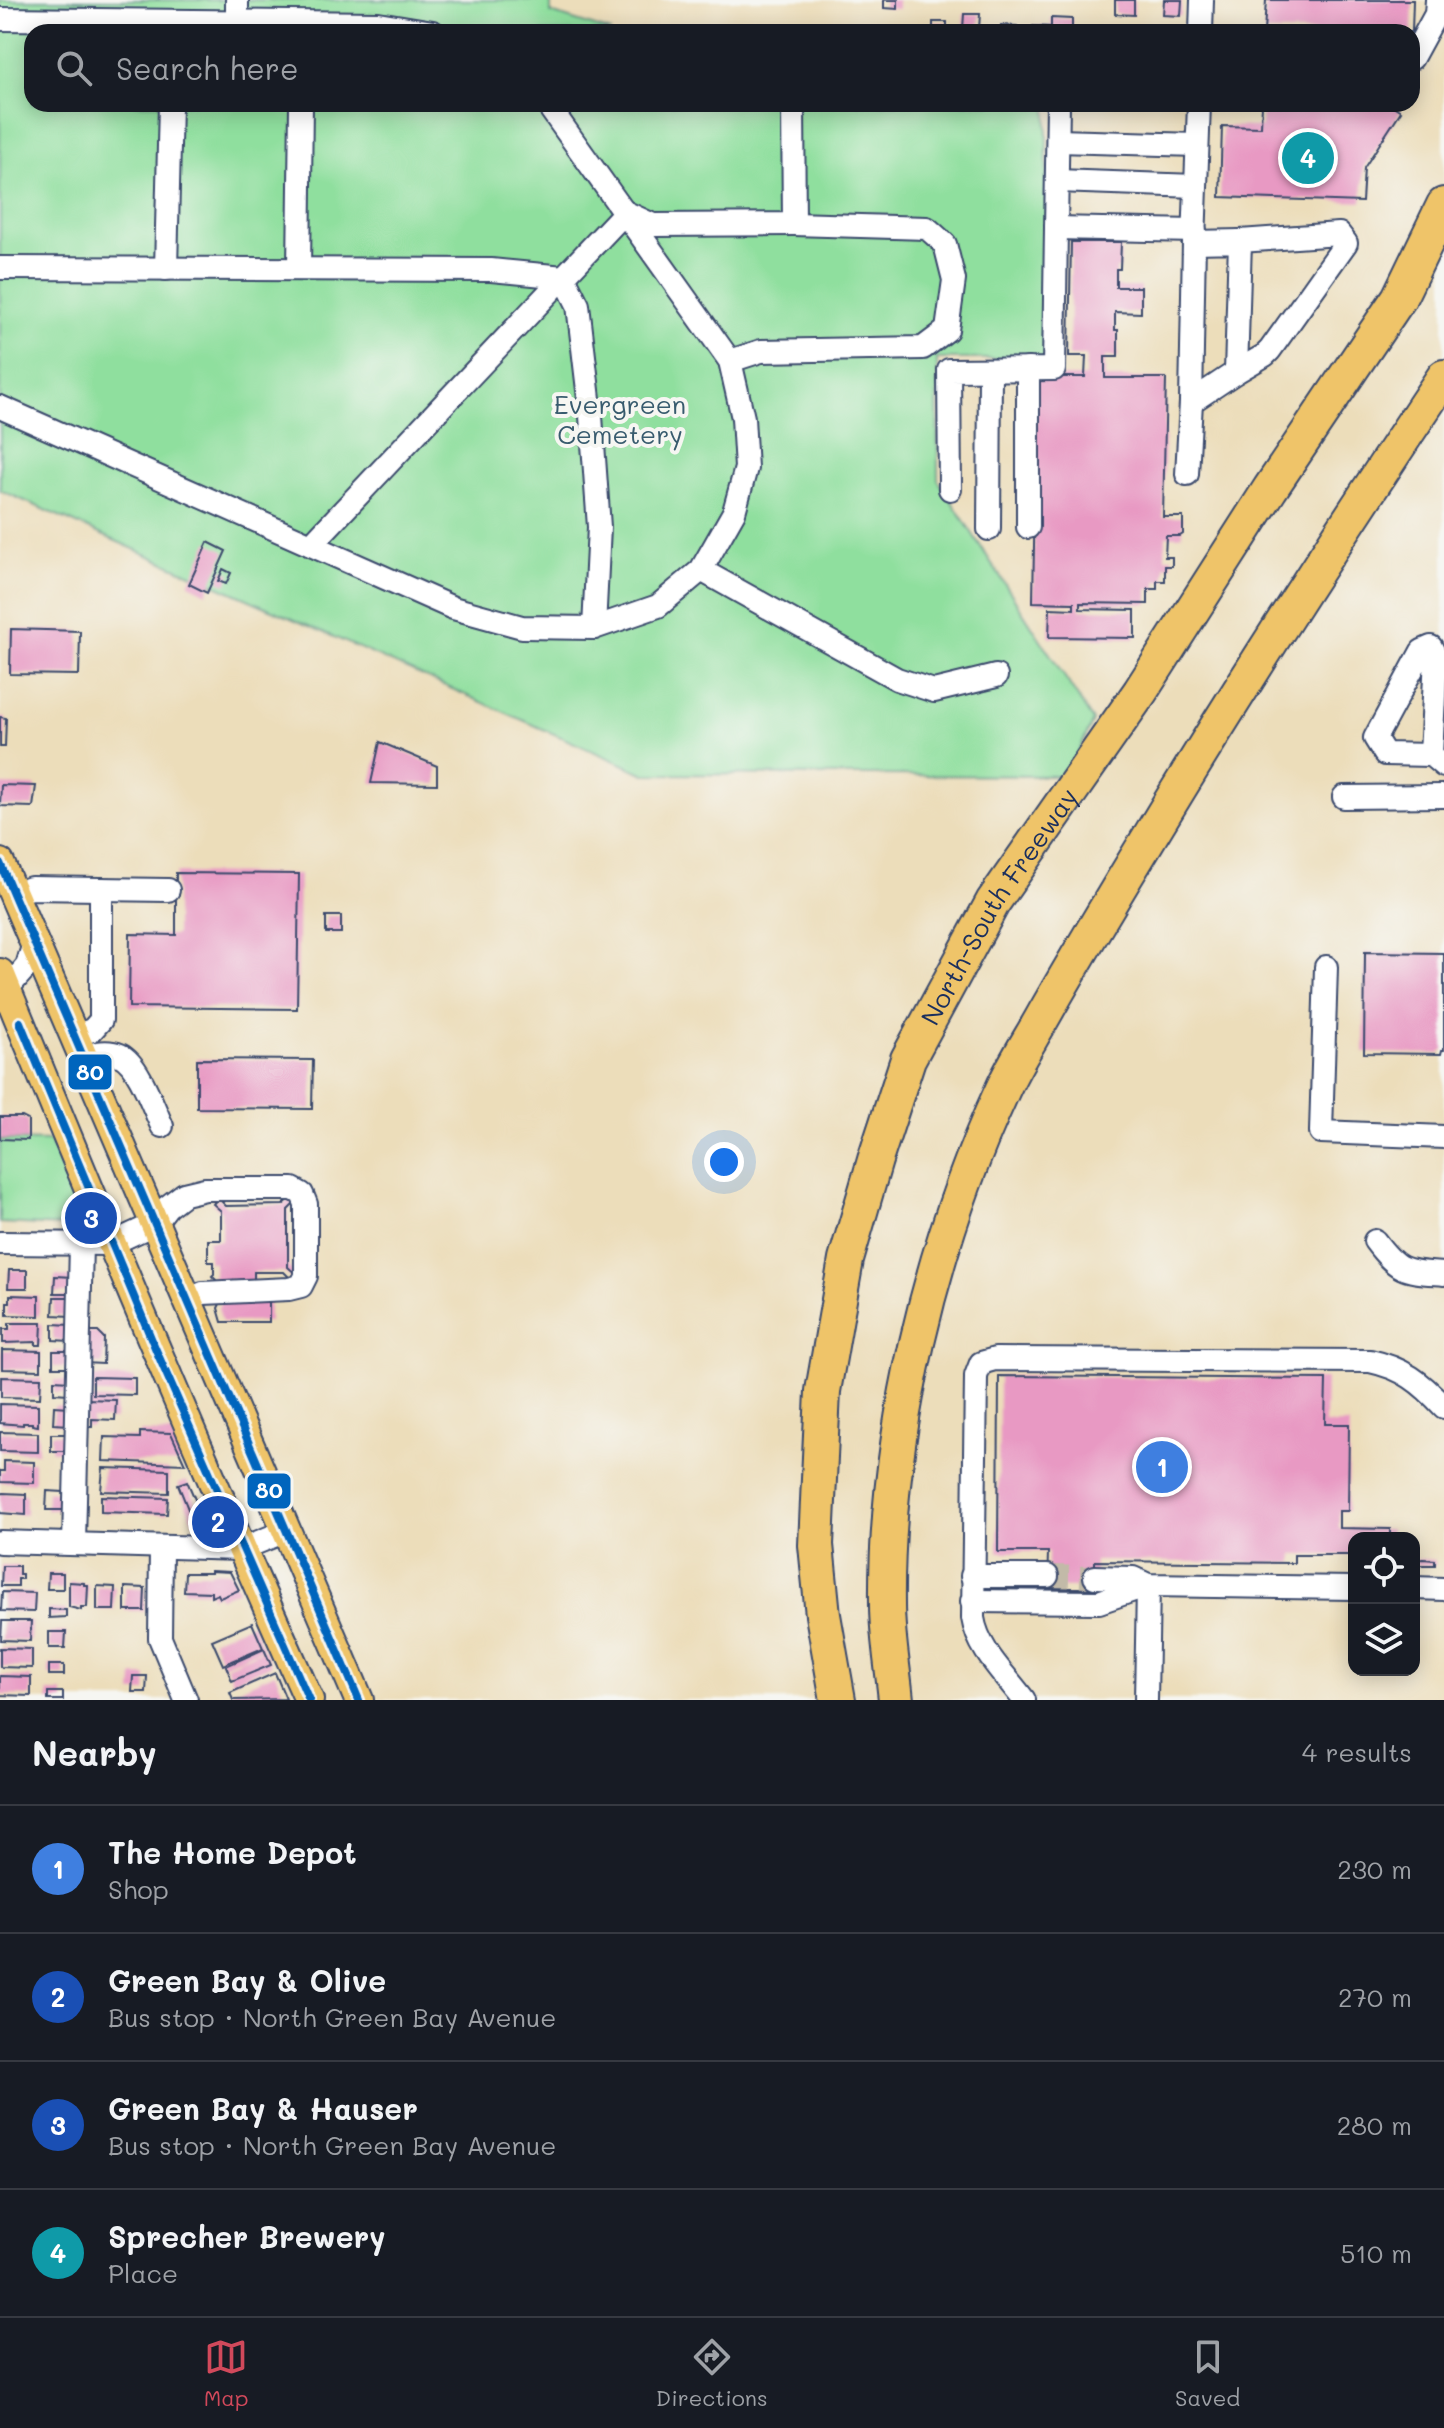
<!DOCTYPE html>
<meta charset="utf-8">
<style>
:root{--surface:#171b24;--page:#20242c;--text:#f1f3f6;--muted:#9ea1a6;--line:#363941;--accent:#d1495b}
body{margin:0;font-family:Mali,sans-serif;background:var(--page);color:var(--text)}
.controls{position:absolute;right:24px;bottom:24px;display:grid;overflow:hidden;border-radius:16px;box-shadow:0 4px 20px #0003}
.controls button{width:72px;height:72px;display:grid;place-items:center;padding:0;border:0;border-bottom:2px solid var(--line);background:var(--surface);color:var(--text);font:40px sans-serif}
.you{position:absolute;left:724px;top:1162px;width:28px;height:28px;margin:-20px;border:6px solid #fff;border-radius:50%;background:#1a73e8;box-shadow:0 0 0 12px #1a73e833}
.badge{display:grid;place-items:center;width:52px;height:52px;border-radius:50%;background:var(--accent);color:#fff;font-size:26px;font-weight:700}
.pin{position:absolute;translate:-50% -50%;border:4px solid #fff;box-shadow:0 2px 8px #0006}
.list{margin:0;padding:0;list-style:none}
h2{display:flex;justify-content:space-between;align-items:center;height:104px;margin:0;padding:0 32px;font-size:34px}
h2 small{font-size:26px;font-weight:400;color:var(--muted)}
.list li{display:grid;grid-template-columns:52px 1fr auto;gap:24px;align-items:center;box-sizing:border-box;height:128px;padding:0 32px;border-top:2px solid var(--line)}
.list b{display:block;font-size:30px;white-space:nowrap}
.list p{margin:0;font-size:26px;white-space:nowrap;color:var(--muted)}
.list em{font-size:26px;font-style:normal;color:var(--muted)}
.icon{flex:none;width:44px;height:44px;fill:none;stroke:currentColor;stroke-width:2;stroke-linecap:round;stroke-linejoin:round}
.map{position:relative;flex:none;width:1444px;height:1700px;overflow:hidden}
.search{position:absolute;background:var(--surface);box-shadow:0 4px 20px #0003;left:24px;right:24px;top:24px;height:88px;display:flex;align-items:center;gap:20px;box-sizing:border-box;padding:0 28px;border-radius:24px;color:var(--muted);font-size:30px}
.sheet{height:616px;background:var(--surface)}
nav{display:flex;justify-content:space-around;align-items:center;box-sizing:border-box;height:112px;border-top:2px solid var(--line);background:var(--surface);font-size:22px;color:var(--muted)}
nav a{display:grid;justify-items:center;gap:4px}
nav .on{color:var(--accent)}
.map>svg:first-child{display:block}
</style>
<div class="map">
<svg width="1444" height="1700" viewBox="0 0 1444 1700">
<rect width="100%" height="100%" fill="#f6f6f2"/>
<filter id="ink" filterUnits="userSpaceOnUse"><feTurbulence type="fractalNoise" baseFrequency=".0125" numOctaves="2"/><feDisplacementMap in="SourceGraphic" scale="16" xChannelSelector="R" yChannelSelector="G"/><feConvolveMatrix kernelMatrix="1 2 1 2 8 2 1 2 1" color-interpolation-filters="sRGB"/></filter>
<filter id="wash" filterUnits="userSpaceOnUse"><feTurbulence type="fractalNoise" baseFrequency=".006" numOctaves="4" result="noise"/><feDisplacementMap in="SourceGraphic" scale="32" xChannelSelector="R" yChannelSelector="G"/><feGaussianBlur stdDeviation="1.8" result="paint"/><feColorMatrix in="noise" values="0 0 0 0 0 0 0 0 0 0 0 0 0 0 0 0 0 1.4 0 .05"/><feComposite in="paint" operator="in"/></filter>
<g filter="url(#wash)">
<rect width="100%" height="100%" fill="#ecddba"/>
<g fill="#8fdf9e" stroke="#55877e" stroke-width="2">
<path d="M0 0H551V13L611 32H32V104H1047L1046 359H937L938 480 1093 721 1067 776 645 774 0 490Z"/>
<path d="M0 1140 50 1141 85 1227 0 1223Z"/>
</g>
<g id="blocks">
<g fill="#e899c3">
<path d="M884 0H898V9L884 8Z"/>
<path d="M1115 0H1134V15L1115 14Z"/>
<path d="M1164 0H1182L1181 16 1163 15Z"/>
<path d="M1266 0H1413L1412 32H1264Z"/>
<path d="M964 14H980L979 29H963Z"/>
<path d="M1051 18 1072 19V32H1033V26L1051 27Z"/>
<rect x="933" y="22" width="14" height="10"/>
<path d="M1001 25 1017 26V32H1000Z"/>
<path d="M1262 104H1390L1401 111 1364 168 1362 202 1220 197 1222 126 1261 127Z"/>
<path d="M1071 242H1121L1120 269H1116V287H1141V313L1115 312V330H1118V357H1105V378H1166L1163 517H1183V534L1180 536H1166L1165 557H1172V566H1165V581H1157V589H1148V604L1080 603V609L1135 610V638L1049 637 1050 608 1074 609V603L1033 602 1037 377H1085L1086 356H1069Z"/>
<path d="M208 542 226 551 207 593 189 584Z"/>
<path d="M223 569 231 573 226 584 218 581Z"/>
<path d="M11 629 80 631 79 675 10 674Z"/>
<path d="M0 717 6 718 5 747H0Z"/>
<path d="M380 742 437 766V784L371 783Z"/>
<path d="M1 785 36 786 33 807 0 806Z"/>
<path d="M176 873 299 874 297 1009 129 1007 130 934 176 935Z"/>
<rect x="326" y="916" width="15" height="17"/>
<path d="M1365 952 1444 953V1050H1442L1441 1054 1364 1053Z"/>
<path d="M197 1059 313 1060 312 1109 197 1108Z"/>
<path d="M0 1117H22L28 1120V1140L0 1139Z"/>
<path d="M218 1198 226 1206 283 1205 291 1198 296 1202 288 1210V1267L297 1275 292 1280 284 1272H254V1286H233V1280L218 1282 212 1276 214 1274V1262H208V1240H221V1211L213 1204Z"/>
<path d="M9 1270H27V1288H8Z"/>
<path d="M55 1276 72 1277 71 1293H54Z"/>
<path d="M10 1295 39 1296V1316L7 1315V1302H10Z"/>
<path d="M54 1297H71L70 1316 53 1315Z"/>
<path d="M222 1300H269V1322H222L218 1308Z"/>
<path d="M9 1323H42L41 1345H36V1342L3 1343V1329H9Z"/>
<path d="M53 1324 70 1325V1341L53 1340Z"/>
<path d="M85 1332H98L104 1338 103 1364 84 1363Z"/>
<path d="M2 1350 41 1351V1370L2 1369Z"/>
<path d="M53 1351H69L68 1367H53Z"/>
<path d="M999 1376 1326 1379 1325 1424H1349L1348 1511H1339V1528L1390 1529V1538H1354V1555H1294V1563L1095 1561V1588H1047L1048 1552H998Z"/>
<path d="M1 1377 41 1378 40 1398 1 1397Z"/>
<path d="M93 1377 135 1378V1395L93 1394Z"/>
<path d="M54 1380 69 1381 68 1394 54 1393Z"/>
<path d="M85 1399 116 1400 115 1420 92 1419V1427H85Z"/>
<path d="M0 1404 38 1405V1426L32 1425V1423H23V1425L0 1423Z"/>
<path d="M54 1406 70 1407V1425L53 1424Z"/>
<path d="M0 1432 38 1433V1452L0 1451Z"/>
<path d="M140 1432 171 1433 185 1464 103 1461 104 1437 140 1438Z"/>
<path d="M51 1434H69L68 1451H51Z"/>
<path d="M4 1461 34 1462V1483L0 1482V1471H4Z"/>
<path d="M103 1468 169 1470V1493L101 1491Z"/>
<path d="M187 1481 204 1520 194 1524 178 1484Z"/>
<path d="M47 1491 64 1492V1510H46Z"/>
<path d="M3 1493 26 1494V1515L0 1513V1494Z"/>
<path d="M101 1496 168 1498 167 1514 101 1512Z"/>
<path d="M1423 1559 1435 1560V1565H1414V1560Z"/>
<path d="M2 1566H19V1574H22V1579H18V1586H1Z"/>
<path d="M211 1571 230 1572 239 1590 220 1598 218 1594 211 1597V1592L184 1591 185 1573H211Z"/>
<path d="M48 1573H63V1589H47Z"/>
<path d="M69 1582 84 1583V1585H88L87 1607H81V1610L69 1607Z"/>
<path d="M97 1586 115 1587 114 1610H97Z"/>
<path d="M125 1587 145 1588 144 1611H125Z"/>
<path d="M2 1592 35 1593 34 1612 1 1611Z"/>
<path d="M49 1609 66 1610V1617L49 1618Z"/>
<path d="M2 1621H31L30 1641 1 1640Z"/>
<path d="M252 1623 263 1648 223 1665 212 1640Z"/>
<path d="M49 1632H66L65 1648H49Z"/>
<path d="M0 1648 32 1649V1668L0 1667Z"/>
<path d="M264 1649 271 1665 232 1681 226 1666Z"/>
<rect x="49" y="1665" width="15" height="10"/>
<path d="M275 1673 286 1699 233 1700 230 1693Z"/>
<path d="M0 1676 31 1677V1696L0 1695Z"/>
<path d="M133 1676H147L146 1692H132Z"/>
<rect x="48" y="1692" width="15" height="8"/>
</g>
</g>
</g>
<g filter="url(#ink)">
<use href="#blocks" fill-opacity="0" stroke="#3a496c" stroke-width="2"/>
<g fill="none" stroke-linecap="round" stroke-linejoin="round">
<path stroke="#c2baa8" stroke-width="22" stroke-dasharray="22 11" stroke-linecap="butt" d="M1047 1576 1095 1577"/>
<g stroke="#3a496c" stroke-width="26">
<g id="minor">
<path d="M0 19 378 23 433 32"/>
<path d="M237 21V0"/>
<path d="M1201 32 1202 0"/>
<path d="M1412 58 1436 14 1437 0"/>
<path d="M1058 141 1197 145"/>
<path d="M1057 181 1196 186"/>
<path d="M627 213 653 225 794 224 793 104"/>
<path d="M1056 228 1058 104"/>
<path d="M0 268 491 270 564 277 578 305 591 416 599 527 594 628"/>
<path d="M166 269 170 104"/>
<path d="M299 269 301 104"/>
<path d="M730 361 761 351 923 348 947 330 954 280 945 244 927 228 794 224"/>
<path d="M1236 372 1265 355 1270 350 1346 243 1339 234 1240 241"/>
<path d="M1191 402 1194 242"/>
<path d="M0 407 453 608 522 627 594 628 658 606 701 570 734 512 746 468 743 418 730 361 547 104"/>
<path d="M1187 474 1191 402 1236 372 1240 241 1194 242 1199 104"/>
<path d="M950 489 949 370 1054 369 1056 228 1195 231"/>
<path d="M1028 527V369"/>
<path d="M989 529 990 370"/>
<path d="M311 545 625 212"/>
<path d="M701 570 897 679 934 691 996 676"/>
<path d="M1431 755 1436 657 1431 647 1422 651 1375 738 1385 754 1431 755 1444 766"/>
<path d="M1344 797 1444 796"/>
<path d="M13 894 31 888 168 890"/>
<path d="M1326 967 1321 1132 1444 1137"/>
<path d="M0 997 27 966 34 943"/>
<path d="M74 1036 92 1030 101 1020V889"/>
<path d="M83 1056C95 1053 108 1050 120 1055 139 1064 153 1107 162 1126"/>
<path d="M1375 1241C1399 1273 1405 1271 1444 1274"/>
<path d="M0 1243 111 1244 154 1224 167 1207 184 1194 205 1189H293L302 1194 306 1204V1276L301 1286 289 1289 203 1293 187 1300"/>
<path d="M0 1542 241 1549 286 1531"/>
<path d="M74 1544 81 1244"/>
<path d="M161 1547 160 1638 186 1700"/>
<path d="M972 1576H1047"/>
<path d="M1095 1577 1133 1578 1148 1585 1354 1588"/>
<path d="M1414 1588 1444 1589"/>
<path d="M972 1601 1099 1602 1148 1585 1146 1700"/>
<path d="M1024 1700C1005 1674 978 1650 973 1618L976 1376 981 1363 995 1359 1370 1361C1403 1368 1421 1382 1444 1407"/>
</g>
</g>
<g stroke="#3a496c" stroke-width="32">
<g id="major">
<path d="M0 863 359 1700"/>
<path d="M0 973C100 1217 201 1460 309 1700"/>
</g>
</g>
<g stroke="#3a496c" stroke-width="38">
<g id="highway">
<path id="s1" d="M838 1700 823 1615 816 1545 823 1391 846 1260 875 1160 908 1059 993 902 1140 692 1270 489 1399 298 1444 205"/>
<path d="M896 1700C893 1668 887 1636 887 1605 885 1436 931 1244 1002 1091 1013 1066 1028 1043 1041 1020 1076 958 1113 897 1150 836 1244 680 1343 528 1444 377"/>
</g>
</g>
<use href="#minor" stroke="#fff" stroke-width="22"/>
<use href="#major" stroke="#efc469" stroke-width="28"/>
<use href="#highway" stroke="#efc469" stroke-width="34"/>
<g stroke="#f6f6f2" stroke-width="14">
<g id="bus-1">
<path d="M0 863 359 1700"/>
<path d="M20 1022 156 1350 309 1700"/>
</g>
</g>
<use href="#bus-1" stroke="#0065bd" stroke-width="8"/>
</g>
</g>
<g text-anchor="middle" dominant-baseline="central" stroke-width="8" stroke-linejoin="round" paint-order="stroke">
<g font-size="26" fill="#385b6e" stroke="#f6f6f2">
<text x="620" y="404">Evergreen<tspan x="620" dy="30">Cemetery</tspan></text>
</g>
<g font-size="26" fill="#1b2f5e" stroke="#f6f6f2">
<text stroke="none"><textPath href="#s1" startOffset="832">North-South Freeway</textPath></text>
</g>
</g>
<g stroke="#f6f6f2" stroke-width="3">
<rect x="67" y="1053" width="46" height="38" rx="8" fill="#0065bd"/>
<rect x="246" y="1472" width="46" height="38" rx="8" fill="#0065bd"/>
</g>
<g font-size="22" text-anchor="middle" font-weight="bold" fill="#fff">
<text x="90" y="1080">80</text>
<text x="269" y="1498">80</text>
</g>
</svg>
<div class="controls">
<button><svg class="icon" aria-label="locate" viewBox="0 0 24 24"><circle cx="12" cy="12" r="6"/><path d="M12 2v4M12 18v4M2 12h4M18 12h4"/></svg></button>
<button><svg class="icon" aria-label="layers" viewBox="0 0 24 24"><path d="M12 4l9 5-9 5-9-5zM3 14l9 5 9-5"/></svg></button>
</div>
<div class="you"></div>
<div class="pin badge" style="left:1162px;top:1467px;background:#3f7fe0">1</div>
<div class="pin badge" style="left:218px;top:1522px;background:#1a4fb4">2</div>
<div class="pin badge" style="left:91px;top:1218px;background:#1a4fb4">3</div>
<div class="pin badge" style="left:1308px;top:158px;background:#0f9aa8">4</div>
<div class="search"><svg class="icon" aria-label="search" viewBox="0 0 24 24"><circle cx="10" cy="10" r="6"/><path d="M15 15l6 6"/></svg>Search here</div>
</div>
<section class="sheet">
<h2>Nearby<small>4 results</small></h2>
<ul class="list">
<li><span class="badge" style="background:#3f7fe0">1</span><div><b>The Home Depot</b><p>Shop</p></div><em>230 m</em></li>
<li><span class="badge" style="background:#1a4fb4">2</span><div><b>Green Bay &amp; Olive</b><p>Bus stop · North Green Bay Avenue</p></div><em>270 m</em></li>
<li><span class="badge" style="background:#1a4fb4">3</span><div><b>Green Bay &amp; Hauser</b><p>Bus stop · North Green Bay Avenue</p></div><em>280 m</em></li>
<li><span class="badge" style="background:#0f9aa8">4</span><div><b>Sprecher Brewery</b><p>Place</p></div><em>510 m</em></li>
</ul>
</section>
<nav>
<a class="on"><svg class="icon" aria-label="map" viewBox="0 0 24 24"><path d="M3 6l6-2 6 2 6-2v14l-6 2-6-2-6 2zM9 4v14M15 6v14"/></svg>Map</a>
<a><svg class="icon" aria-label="directions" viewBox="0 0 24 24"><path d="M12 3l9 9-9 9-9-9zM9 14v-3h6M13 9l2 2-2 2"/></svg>Directions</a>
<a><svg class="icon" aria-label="saved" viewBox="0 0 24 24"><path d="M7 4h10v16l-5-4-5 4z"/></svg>Saved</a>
</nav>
